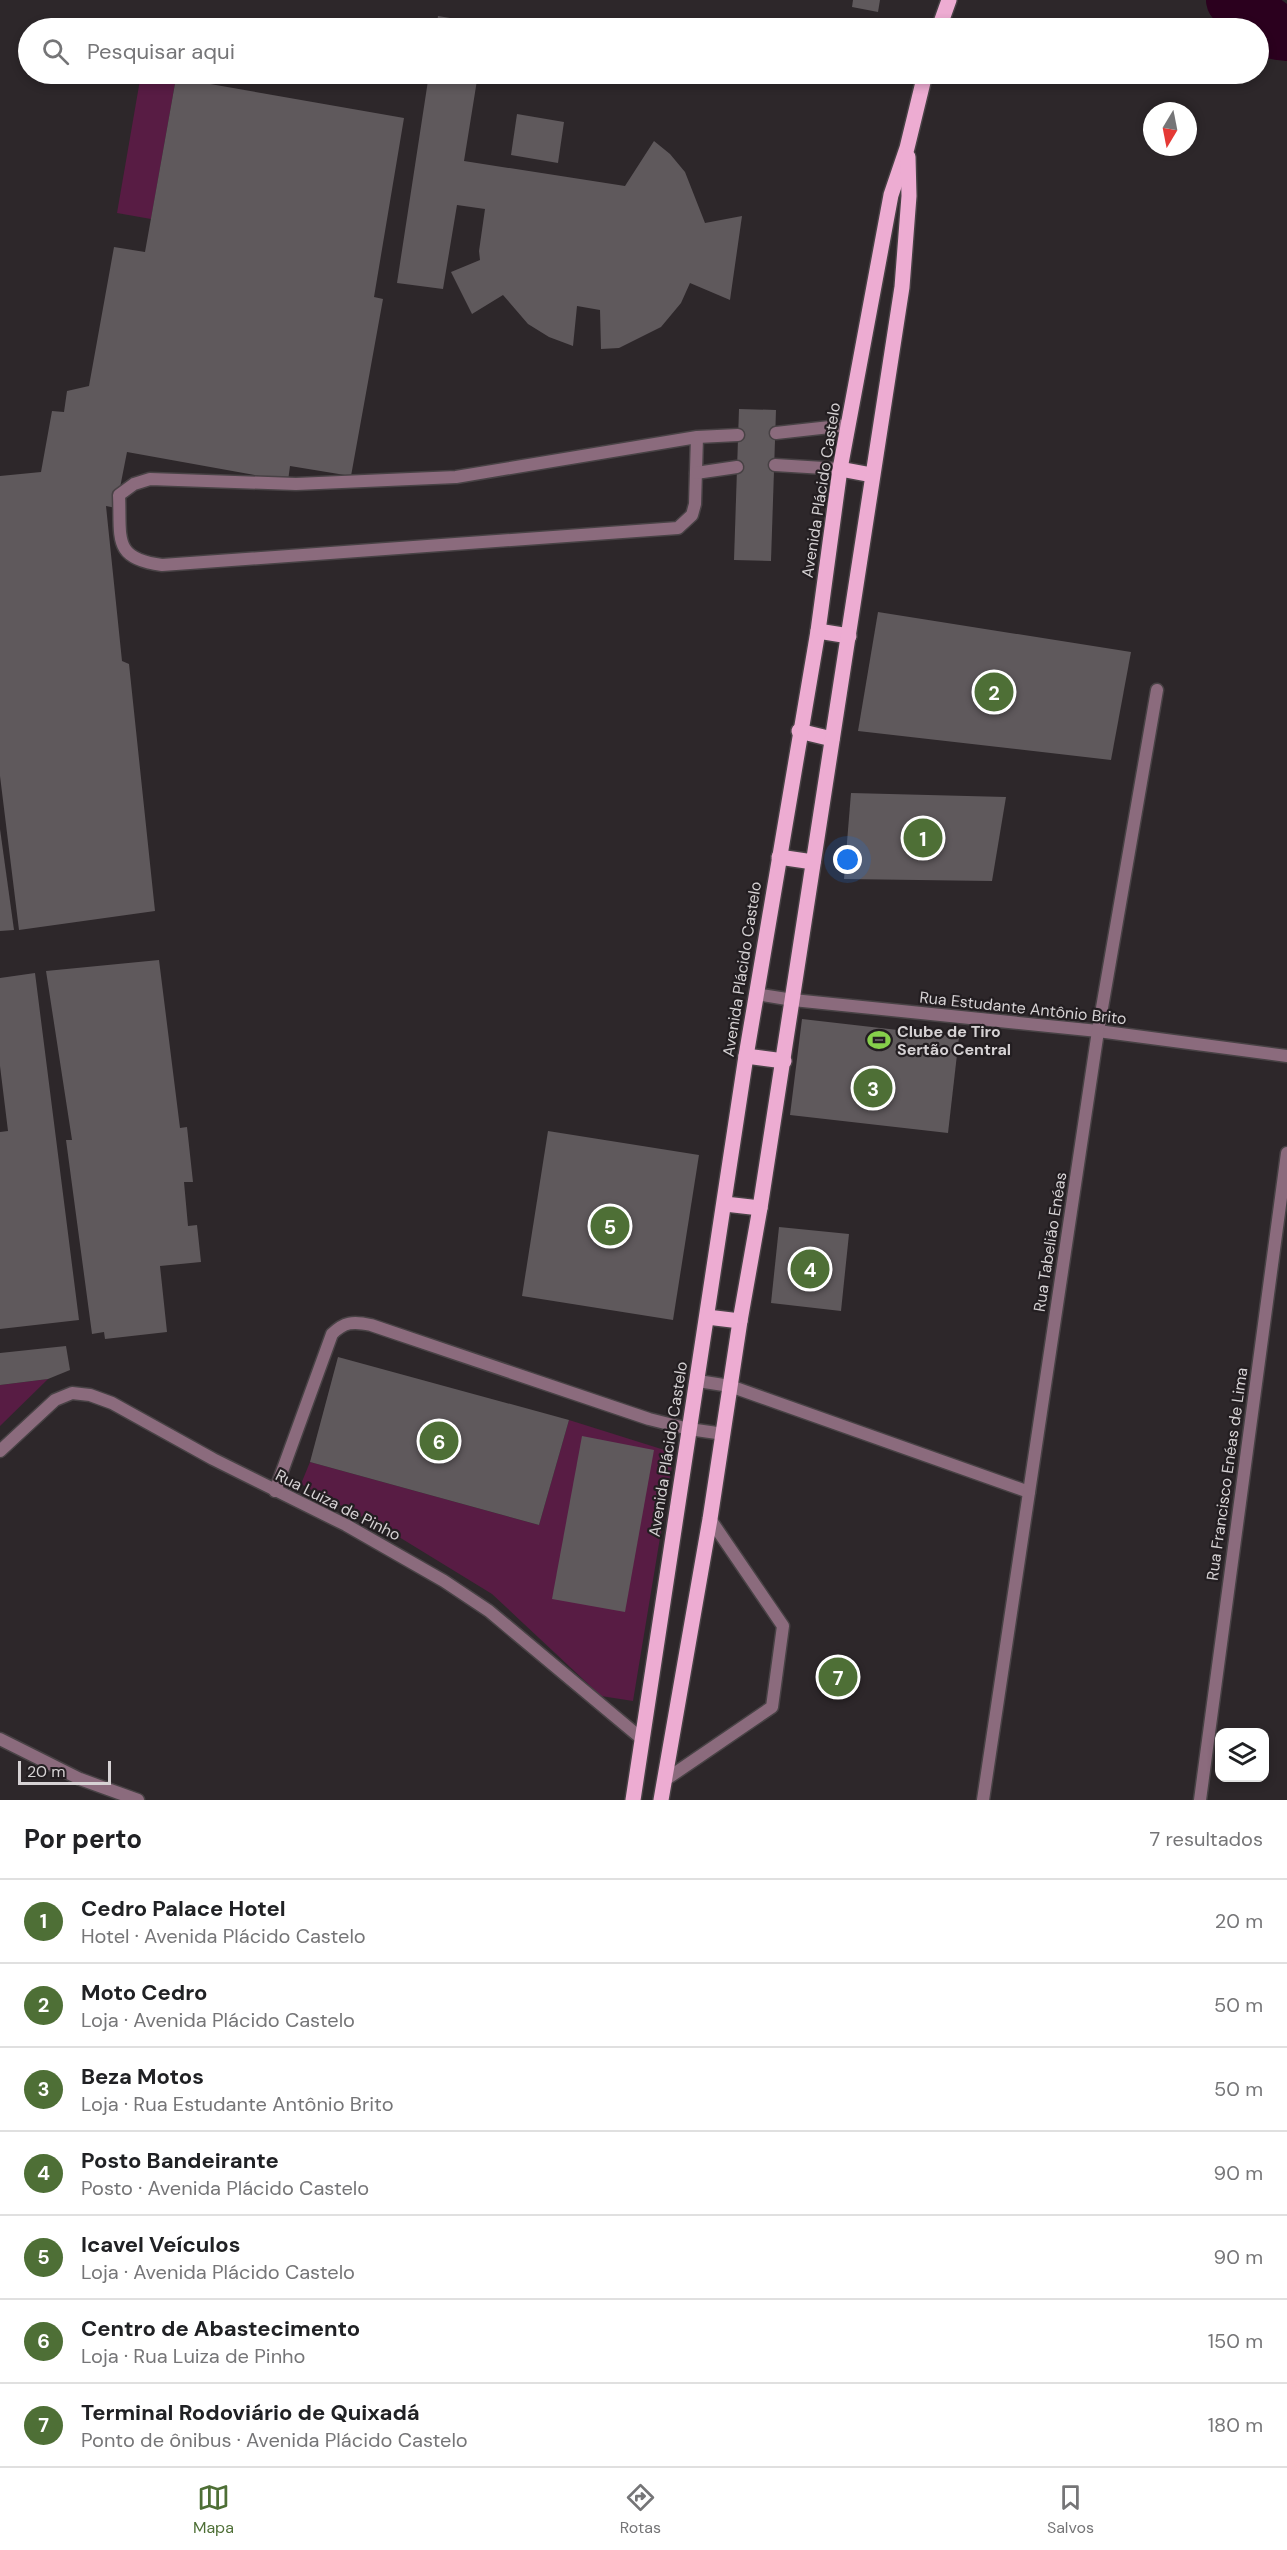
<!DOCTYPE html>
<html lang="pt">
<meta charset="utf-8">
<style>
:root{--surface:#fff;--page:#f6f6f6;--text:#202124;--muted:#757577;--line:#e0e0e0;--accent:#4e6f36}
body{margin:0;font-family:"DM Sans",sans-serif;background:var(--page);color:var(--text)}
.controls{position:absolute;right:18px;bottom:18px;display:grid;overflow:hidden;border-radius:12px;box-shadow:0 3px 9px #0003}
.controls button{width:54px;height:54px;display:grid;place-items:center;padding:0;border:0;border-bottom:2px solid var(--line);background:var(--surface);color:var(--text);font:30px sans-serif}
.compass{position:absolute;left:1143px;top:102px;width:54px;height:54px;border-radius:50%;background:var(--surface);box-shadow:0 3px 9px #0003;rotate:190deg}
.scale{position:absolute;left:18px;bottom:15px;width:93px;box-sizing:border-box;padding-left:6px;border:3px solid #d6d2d4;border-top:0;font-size:16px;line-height:21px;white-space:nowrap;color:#d6d2d4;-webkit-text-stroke:4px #231e21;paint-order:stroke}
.you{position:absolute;left:848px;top:860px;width:21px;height:21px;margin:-15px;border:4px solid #fff;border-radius:50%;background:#1a73e8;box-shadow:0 0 0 9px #1a73e833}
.badge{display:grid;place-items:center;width:39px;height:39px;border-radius:50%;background:var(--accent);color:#fff;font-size:20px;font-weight:700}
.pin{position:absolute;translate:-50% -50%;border:3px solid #fff;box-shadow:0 2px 6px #0006}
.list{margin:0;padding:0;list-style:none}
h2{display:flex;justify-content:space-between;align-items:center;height:78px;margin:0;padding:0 24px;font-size:26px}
h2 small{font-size:20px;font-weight:400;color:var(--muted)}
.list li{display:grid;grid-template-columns:39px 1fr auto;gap:18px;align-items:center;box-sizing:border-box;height:84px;padding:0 24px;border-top:2px solid var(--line)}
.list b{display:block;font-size:22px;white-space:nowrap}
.list p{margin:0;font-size:20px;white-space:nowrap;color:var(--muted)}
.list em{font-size:20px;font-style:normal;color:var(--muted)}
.icon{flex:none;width:33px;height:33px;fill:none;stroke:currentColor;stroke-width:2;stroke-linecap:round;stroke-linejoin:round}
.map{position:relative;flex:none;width:1287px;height:1800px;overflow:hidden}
.search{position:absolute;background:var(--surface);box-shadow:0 3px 9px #0003;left:18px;right:18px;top:18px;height:66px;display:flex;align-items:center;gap:15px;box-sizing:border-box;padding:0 21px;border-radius:33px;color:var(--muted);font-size:22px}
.sheet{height:666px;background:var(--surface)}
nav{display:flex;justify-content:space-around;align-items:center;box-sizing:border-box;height:84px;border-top:2px solid var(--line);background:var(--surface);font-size:16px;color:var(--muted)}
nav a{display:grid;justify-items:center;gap:3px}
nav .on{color:var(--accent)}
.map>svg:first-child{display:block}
</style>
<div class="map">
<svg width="1287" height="1800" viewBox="0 0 1287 1800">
<rect width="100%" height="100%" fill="#2d272a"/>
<g fill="#581c44">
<path d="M141 74 176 78 151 219 117 213Z"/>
<path d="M48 1379 0 1426V1385Z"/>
<path d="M569 1420 674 1453 633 1701 601 1696 492 1594 399 1537 301 1484 310 1462 539 1525Z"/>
</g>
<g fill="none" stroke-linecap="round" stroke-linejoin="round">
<path stroke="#2b001e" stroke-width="56" d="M1234 0 1278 32 1287 33"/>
</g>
<g fill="#5f595c">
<path d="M853 0H880L878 12 852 7Z"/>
<path d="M438 16 486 24 485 28H436Z"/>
<path d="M429 74H478L464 161 625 186 654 141 670 154 685 172 705 223 742 216 730 300 690 283 681 303 661 327 619 348 601 349 600 310 577 306 573 346 549 337 528 324 503 295 472 314 451 272 480 260 479 251 485 209 457 205 443 289 397 283Z"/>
<path d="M176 78 404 118 374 297 383 299 351 476 290 466 288 481 127 452 116 508 106 506 122 661 129 664 155 911 19 930 0 776V476L41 472 52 411 64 412 67 391 89 386 114 247 145 252Z"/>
<path d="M517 114 564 122 558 163 511 155Z"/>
<path d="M739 409 776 410 771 561 734 560Z"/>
<path d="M878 612 1131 652 1111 760 858 731Z"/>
<path d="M851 793 1006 797 992 881 844 879Z"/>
<path d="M0 829 14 930 0 931Z"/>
<path d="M159 960 180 1128 187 1127 193 1182H184L188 1226 197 1225 201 1262 160 1266 167 1332 105 1339 104 1332 92 1334 66 1140H72L46 971Z"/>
<path d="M35 973 79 1320 0 1329V1132L8 1131 0 1066V978Z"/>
<path d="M802 1019 959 1037 948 1133 790 1115Z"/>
<path d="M548 1131 699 1155 673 1320 522 1296Z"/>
<path d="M779 1227 849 1234 841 1311 771 1303Z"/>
<path d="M66 1346 70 1370 48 1379 0 1385V1353Z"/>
<path d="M338 1357 569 1420 539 1525 310 1462Z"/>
<path d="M582 1436 654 1450 625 1612 552 1599Z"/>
</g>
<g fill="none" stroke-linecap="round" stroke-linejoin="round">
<g stroke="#484245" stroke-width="15">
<g id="lane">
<path d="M776 433 848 425"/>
<path d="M697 437 695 504 692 515 678 528 162 565C112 559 121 538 119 495L134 484 150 479 296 484 456 477 697 437 738 435"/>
<path d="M775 465 840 469"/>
<path d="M696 473 737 467"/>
<path d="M665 1780 772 1707 783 1626 710 1519"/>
</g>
</g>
<g stroke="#484245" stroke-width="15">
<g id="street">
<path d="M756 994 793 1000 1098 1031 1287 1056"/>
<path d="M698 1381 730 1386 1029 1492"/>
<path d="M0 1451 55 1400 72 1393 90 1395 112 1403 213 1459 346 1525 444 1581 489 1611 642 1739"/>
<path d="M275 1491 332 1334C344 1322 353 1321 371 1325L649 1419 689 1429 724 1434"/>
<path d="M0 1739 80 1779 138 1800"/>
<path d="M983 1800 1098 1031 1157 690"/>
<path d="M1200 1800 1287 1153"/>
</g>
</g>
<g stroke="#484245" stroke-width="18">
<g id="primary">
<path d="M939 28 949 0"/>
<path d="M840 469 872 475"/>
<path d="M818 631 849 636"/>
<path d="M799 731 832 739"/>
<path d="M779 857 813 862"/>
<path d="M746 1056 784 1061"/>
<path d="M725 1204 760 1208"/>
<path d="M707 1317 740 1321"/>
<path d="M633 1800 746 1056 818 631 840 469 891 195 907 148 925 74"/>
<path d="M661 1800 710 1519 740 1321 760 1208 902 287 909 196 908 157"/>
</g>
</g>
<use href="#lane" stroke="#8b6b7d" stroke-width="12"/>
<use href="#street" stroke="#8b6b7d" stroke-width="12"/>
<use href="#primary" stroke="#edacd2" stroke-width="15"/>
</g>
<defs>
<g id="stadium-bare" transform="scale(1.8)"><path d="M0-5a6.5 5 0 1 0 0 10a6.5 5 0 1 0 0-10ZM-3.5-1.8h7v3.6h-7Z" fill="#86cf4b" stroke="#231e21" stroke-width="2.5" paint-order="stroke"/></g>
</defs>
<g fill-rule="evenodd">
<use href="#stadium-bare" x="879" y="1040"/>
</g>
<g text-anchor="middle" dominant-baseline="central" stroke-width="4.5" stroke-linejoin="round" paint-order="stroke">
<g font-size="16" fill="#d6d2d4" stroke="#231e21">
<text transform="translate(821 490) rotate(-81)">Avenida Plácido Castelo</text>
<text transform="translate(742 969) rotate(-81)">Avenida Plácido Castelo</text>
<text transform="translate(1023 1008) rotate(6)">Rua Estudante Antônio Brito</text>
<text transform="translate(1050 1242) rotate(-81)">Rua Tabelião Enéas</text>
<text transform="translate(668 1449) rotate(-81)">Avenida Plácido Castelo</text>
<text transform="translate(1227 1474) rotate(-82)">Rua Francisco Enéas de Lima</text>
<text transform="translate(338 1505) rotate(27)">Rua Luiza de Pinho</text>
</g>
<g font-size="16" font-weight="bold" fill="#d6d2d4" stroke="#231e21" text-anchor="start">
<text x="897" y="1031">Clube de Tiro<tspan x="897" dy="18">Sertão Central</tspan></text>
</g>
</g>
</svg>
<div class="controls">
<button><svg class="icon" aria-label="layers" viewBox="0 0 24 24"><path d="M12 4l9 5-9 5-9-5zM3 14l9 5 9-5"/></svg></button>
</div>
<svg class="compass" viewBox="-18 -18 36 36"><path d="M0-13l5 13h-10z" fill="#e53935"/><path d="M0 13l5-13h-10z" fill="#757577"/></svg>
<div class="scale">20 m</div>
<div class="you"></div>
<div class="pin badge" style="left:923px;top:838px">1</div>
<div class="pin badge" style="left:994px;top:692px">2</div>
<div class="pin badge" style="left:873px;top:1088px">3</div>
<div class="pin badge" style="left:810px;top:1269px">4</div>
<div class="pin badge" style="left:610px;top:1226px">5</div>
<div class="pin badge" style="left:439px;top:1441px">6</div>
<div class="pin badge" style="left:838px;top:1677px">7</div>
<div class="search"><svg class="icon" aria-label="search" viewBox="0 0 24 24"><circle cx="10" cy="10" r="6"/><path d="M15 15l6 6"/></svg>Pesquisar aqui</div>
</div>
<section class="sheet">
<h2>Por perto<small>7 resultados</small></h2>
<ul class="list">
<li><span class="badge">1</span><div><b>Cedro Palace Hotel</b><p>Hotel · Avenida Plácido Castelo</p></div><em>20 m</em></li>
<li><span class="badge">2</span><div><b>Moto Cedro</b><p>Loja · Avenida Plácido Castelo</p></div><em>50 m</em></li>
<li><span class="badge">3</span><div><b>Beza Motos</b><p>Loja · Rua Estudante Antônio Brito</p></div><em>50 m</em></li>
<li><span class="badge">4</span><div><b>Posto Bandeirante</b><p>Posto · Avenida Plácido Castelo</p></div><em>90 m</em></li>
<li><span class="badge">5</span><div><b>Icavel Veículos</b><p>Loja · Avenida Plácido Castelo</p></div><em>90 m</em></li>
<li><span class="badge">6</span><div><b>Centro de Abastecimento</b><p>Loja · Rua Luiza de Pinho</p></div><em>150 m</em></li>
<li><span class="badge">7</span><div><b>Terminal Rodoviário de Quixadá</b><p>Ponto de ônibus · Avenida Plácido Castelo</p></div><em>180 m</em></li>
</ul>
</section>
<nav>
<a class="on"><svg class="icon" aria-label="map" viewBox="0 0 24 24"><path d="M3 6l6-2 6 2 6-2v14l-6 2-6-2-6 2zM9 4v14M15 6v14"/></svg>Mapa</a>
<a><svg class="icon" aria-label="directions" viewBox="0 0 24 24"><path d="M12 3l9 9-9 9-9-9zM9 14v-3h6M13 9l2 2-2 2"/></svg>Rotas</a>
<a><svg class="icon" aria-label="saved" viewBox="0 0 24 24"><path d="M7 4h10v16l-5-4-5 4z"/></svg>Salvos</a>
</nav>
